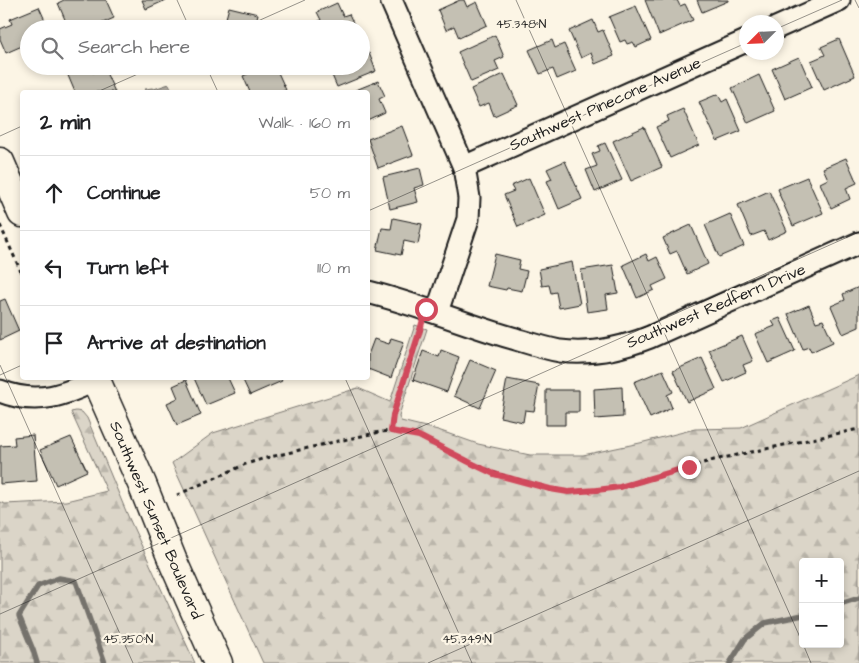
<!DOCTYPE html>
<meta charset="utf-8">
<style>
:root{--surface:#fff;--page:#f2f2f2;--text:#202124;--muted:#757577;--line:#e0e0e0}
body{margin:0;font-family:"Architects Daughter",sans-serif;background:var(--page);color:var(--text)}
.controls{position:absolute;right:15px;bottom:15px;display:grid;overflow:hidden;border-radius:5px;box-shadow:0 2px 8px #0003}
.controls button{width:45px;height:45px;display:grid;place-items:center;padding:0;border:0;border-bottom:1px solid var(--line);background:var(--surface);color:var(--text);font:25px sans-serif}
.compass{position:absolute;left:739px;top:15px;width:45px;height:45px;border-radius:50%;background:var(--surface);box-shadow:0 2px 8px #0003;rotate:246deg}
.stop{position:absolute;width:15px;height:15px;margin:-11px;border:4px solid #d1495b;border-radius:50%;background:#fff}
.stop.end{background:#d1495b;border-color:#fff;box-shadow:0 1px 5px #0008}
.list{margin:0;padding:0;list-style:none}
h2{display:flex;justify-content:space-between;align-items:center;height:65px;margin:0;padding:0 20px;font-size:21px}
h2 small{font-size:16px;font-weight:400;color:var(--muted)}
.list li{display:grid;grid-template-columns:32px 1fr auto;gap:15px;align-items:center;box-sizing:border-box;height:75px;padding:0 20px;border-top:1px solid var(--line)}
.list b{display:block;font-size:19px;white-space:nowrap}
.list em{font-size:16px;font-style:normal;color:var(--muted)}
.icon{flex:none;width:28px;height:28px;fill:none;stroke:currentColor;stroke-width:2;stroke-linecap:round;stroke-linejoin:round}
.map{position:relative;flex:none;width:859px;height:663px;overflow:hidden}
.search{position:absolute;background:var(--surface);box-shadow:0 2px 8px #0003;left:20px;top:20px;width:350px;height:55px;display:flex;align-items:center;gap:12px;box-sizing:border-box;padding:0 18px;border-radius:28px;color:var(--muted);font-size:19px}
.panel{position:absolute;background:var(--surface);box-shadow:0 2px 8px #0003;left:20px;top:90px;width:350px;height:290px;border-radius:5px}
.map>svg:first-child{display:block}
</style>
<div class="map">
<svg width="859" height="663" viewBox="0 0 859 663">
<defs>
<pattern id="forest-firs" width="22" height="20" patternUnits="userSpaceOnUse" patternTransform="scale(1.25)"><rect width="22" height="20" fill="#dbd5c8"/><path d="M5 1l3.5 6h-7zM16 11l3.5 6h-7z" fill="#bbb6ab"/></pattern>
<pattern id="water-rules" width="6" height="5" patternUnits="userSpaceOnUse" patternTransform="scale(1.25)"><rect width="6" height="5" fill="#b0aba1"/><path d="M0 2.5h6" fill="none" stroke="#8e8a82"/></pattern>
</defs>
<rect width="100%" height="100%" fill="#fcf5e5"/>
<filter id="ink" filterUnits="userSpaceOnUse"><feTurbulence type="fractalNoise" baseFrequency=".02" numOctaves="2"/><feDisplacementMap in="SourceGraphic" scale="10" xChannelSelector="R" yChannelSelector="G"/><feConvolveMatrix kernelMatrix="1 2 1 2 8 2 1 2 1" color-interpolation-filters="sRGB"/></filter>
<g filter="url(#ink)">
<g fill="url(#forest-firs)" stroke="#7c7872" fill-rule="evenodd">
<path d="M415 325 427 329 401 409 399 417 401 421 438 430 478 444 530 455H583L640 443 695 429 741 428 859 375V663H263L172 463 213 433 358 388 390 402ZM803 562H840V644H803Z"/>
<path d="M76 411 82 412 87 418 128 516 195 663H0V502L5 504 66 501 107 491 71 412Z"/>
</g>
<path fill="url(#water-rules)" stroke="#75726c" d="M169 84 173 92H144L145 89 152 88 154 89Z"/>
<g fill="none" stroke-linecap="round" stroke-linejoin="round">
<g stroke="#75726c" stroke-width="5.5">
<path d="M840 604 859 598"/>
<path d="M37 663 33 650 19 616 38 586 59 578 76 581 105 663"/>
<path d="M730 663 745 639 765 623 803 615"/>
</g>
</g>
<g fill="#c4c0b3" stroke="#1c1c1c">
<path d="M64 0H106L114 18 89 29H69L58 3Z"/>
<path d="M142 0H166L146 9Z"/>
<path d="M460 0H464L467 7 477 2 487 25 459 38 454 26 446 30 438 10Z"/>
<path d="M645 0H677L680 6 685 4 693 20 659 35Z"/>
<path d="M697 0H728V1L702 12Z"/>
<path d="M337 3 343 16 349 14 356 29H318L315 23 321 20 317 12Z"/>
<path d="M636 6 651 40 636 47 633 42 627 44 625 40 620 42 609 17Z"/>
<path d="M39 7 49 29H29V52L25 53 22 46 6 53 0 39V29L12 24 10 19Z"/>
<path d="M229 7 258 14 254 29H219L220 21 225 22Z"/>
<path d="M593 20 598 32 603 30 614 56 595 64 591 53 581 58 569 31Z"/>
<path d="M495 35 504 57 495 61 499 70 471 82 458 52Z"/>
<path d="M839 39 855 76 824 90 811 61 825 55 821 47Z"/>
<path d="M552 40 555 48 564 44 576 71 557 79 553 69 540 74 529 50Z"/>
<path d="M369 53 376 71 337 87 328 66H361V56Z"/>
<path d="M799 57 812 87 785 99 772 69Z"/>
<path d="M64 66H90L93 73 104 68 115 92H75Z"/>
<path d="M265 66H275L286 90 281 92H250L243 76Z"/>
<path d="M504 74 518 105 494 116 489 103 479 107 471 89Z"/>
<path d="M759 75 775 111 748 123 732 88Z"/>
<path d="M378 81 385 96 379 99 385 113 368 121V92H351Z"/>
<path d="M718 94 722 102 727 99 741 131 717 141 699 102Z"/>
<path d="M683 109 699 145 670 158 656 127 669 121 667 116Z"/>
<path d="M402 126 413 155 378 168 368 139Z"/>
<path d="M644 127 662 167 631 181 613 141Z"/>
<path d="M605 143 622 180 595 192 586 170 597 166 592 154 600 151 598 146Z"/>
<path d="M846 158 857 183 846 188 850 199 831 208 820 183 828 179 823 168Z"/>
<path d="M565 161 582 199 559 209 547 181 552 179 547 169Z"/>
<path d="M420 168 424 185 414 188 418 202 390 209 383 177Z"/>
<path d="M807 177 823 213 793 226 779 194H780L778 189Z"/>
<path d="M529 178 545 215 518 227 504 195 514 191 511 186Z"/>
<path d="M769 191 787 231 768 240 764 231 751 236 738 205Z"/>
<path d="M730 214 744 246 719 257 705 225Z"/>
<path d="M393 218 422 224 418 244 404 241 401 255 377 250 382 228 391 229Z"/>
<path d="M691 225 708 264 687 274 677 251 670 254 663 238Z"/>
<path d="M495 254 520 260 518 269 527 271 522 291 507 288 506 290 487 286Z"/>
<path d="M646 254 649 261 657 257 667 279 652 286 654 290 637 298 623 265Z"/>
<path d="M572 262 580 304 559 308 556 292 551 293 549 285 542 286 539 269Z"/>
<path d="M613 265 618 293 606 295 608 309 587 312 581 270Z"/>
<path d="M859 287V327L843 334 831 306 845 300 843 294Z"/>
<path d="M5 299 19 331 0 340V301Z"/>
<path d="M809 305 816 322 823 320 833 342 811 352 809 347 803 349 788 314Z"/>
<path d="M780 318 795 351 768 363 755 334 775 326 772 321Z"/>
<path d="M742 336 753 361 743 365 746 372 724 382 709 350Z"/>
<path d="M391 338 404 342 391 378 368 369V355L374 339 389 344Z"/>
<path d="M441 350 459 357 447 392 413 380 423 351 439 357Z"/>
<path d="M702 358 716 389 687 402 673 371Z"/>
<path d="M470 360 496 371 480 408 454 396Z"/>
<path d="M663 370 673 392 667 395 672 408 650 418 634 382Z"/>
<path d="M194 378H228L235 393 206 405Z"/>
<path d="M242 378H280L282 381 250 395Z"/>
<path d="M507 379 539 385 534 411 525 410 523 422 500 417Z"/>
<path d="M186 380 201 415 177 425 167 403 178 398 173 386Z"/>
<path d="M622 387 623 417 595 419 594 389Z"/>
<path d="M546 390H579V412H565V425H546Z"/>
<path d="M33 435 37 481 0 484V446L15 445 14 437Z"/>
<path d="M71 437 87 471 56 485 40 450Z"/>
</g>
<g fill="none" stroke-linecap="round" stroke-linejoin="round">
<g stroke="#1c1c1c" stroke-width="25">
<g id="minor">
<path d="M391 0 464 167 469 198 468 219 437 312"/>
<path d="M776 28 839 0"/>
<path d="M464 167 746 41"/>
<path d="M368 292C416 304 462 323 509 337 526 342 543 348 560 351 591 355 622 348 650 337L859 243"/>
<path d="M0 391C38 406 65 395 100 378"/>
</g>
</g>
<g stroke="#1c1c1c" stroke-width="31">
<g id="secondary">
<path d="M0 162 22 213"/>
<path d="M95 378 142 484 174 564 218 663"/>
</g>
</g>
<g stroke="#1c1c1c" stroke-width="3" stroke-dasharray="4 4" stroke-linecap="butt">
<path d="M0 225 22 274"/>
<path d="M391 431 393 415 421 329"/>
<path d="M177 495 246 464 262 459 325 444 380 432 391 431 419 436 471 463 494 473 550 489 568 492 597 490 620 487 714 460 859 429"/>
</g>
<use href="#minor" stroke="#fcf5e5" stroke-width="21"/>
<use href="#secondary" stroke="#fcf5e5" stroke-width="28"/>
</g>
</g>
<g fill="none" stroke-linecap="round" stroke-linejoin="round" filter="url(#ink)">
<path stroke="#d1495b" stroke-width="6" d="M426 309 420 330 393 415 391 431 419 436 471 463 494 474 550 489 568 492 597 490 620 487 689 467"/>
</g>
<path fill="none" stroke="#1c1c1c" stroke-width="1" stroke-opacity="0.45" d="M177 0 190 29M516 0 803 644M855 0 859 8M240 29 305 0M776 29 842 0M206 66 218 92M97 92 156 66M0 136 22 126M368 211 746 43M0 365 133 663M0 375 22 365M345 378 472 663M0 614 859 232M803 644 811 663M428 663 859 471"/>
<g text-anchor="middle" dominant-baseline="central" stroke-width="4.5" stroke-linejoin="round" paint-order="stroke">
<g font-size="16" fill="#1c1c1c" stroke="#fcf5e5">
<text transform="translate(605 104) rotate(-24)">Southwest Pinecone Avenue</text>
<text transform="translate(716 306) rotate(-23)">Southwest Redfern Drive</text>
<text transform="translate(156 520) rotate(67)">Southwest Sunset Boulevard</text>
</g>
</g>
<g font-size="12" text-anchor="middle" fill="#1c1c1c" stroke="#fcf5e5" stroke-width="4.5" stroke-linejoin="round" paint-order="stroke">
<text x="521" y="28">45.348°N</text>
<text x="128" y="643">45.350°N</text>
<text x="467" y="643">45.349°N</text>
</g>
</svg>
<div class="controls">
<button>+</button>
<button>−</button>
</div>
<svg class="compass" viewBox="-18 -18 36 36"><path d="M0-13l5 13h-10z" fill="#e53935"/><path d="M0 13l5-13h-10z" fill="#757577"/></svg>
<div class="stop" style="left:426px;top:309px"></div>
<div class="stop end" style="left:689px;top:467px"></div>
<div class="search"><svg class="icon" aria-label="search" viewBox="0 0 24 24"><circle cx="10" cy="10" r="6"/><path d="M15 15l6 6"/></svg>Search here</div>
<section class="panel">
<h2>2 min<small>Walk · 160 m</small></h2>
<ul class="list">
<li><svg class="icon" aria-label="ahead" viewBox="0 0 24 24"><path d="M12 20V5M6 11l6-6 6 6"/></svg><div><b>Continue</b></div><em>50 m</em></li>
<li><svg class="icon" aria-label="left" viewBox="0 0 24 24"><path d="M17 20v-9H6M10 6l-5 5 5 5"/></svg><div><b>Turn left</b></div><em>110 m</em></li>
<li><svg class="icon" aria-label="arrive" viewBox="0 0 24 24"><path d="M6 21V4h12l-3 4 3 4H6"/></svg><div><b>Arrive at destination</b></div></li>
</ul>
</section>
</div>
